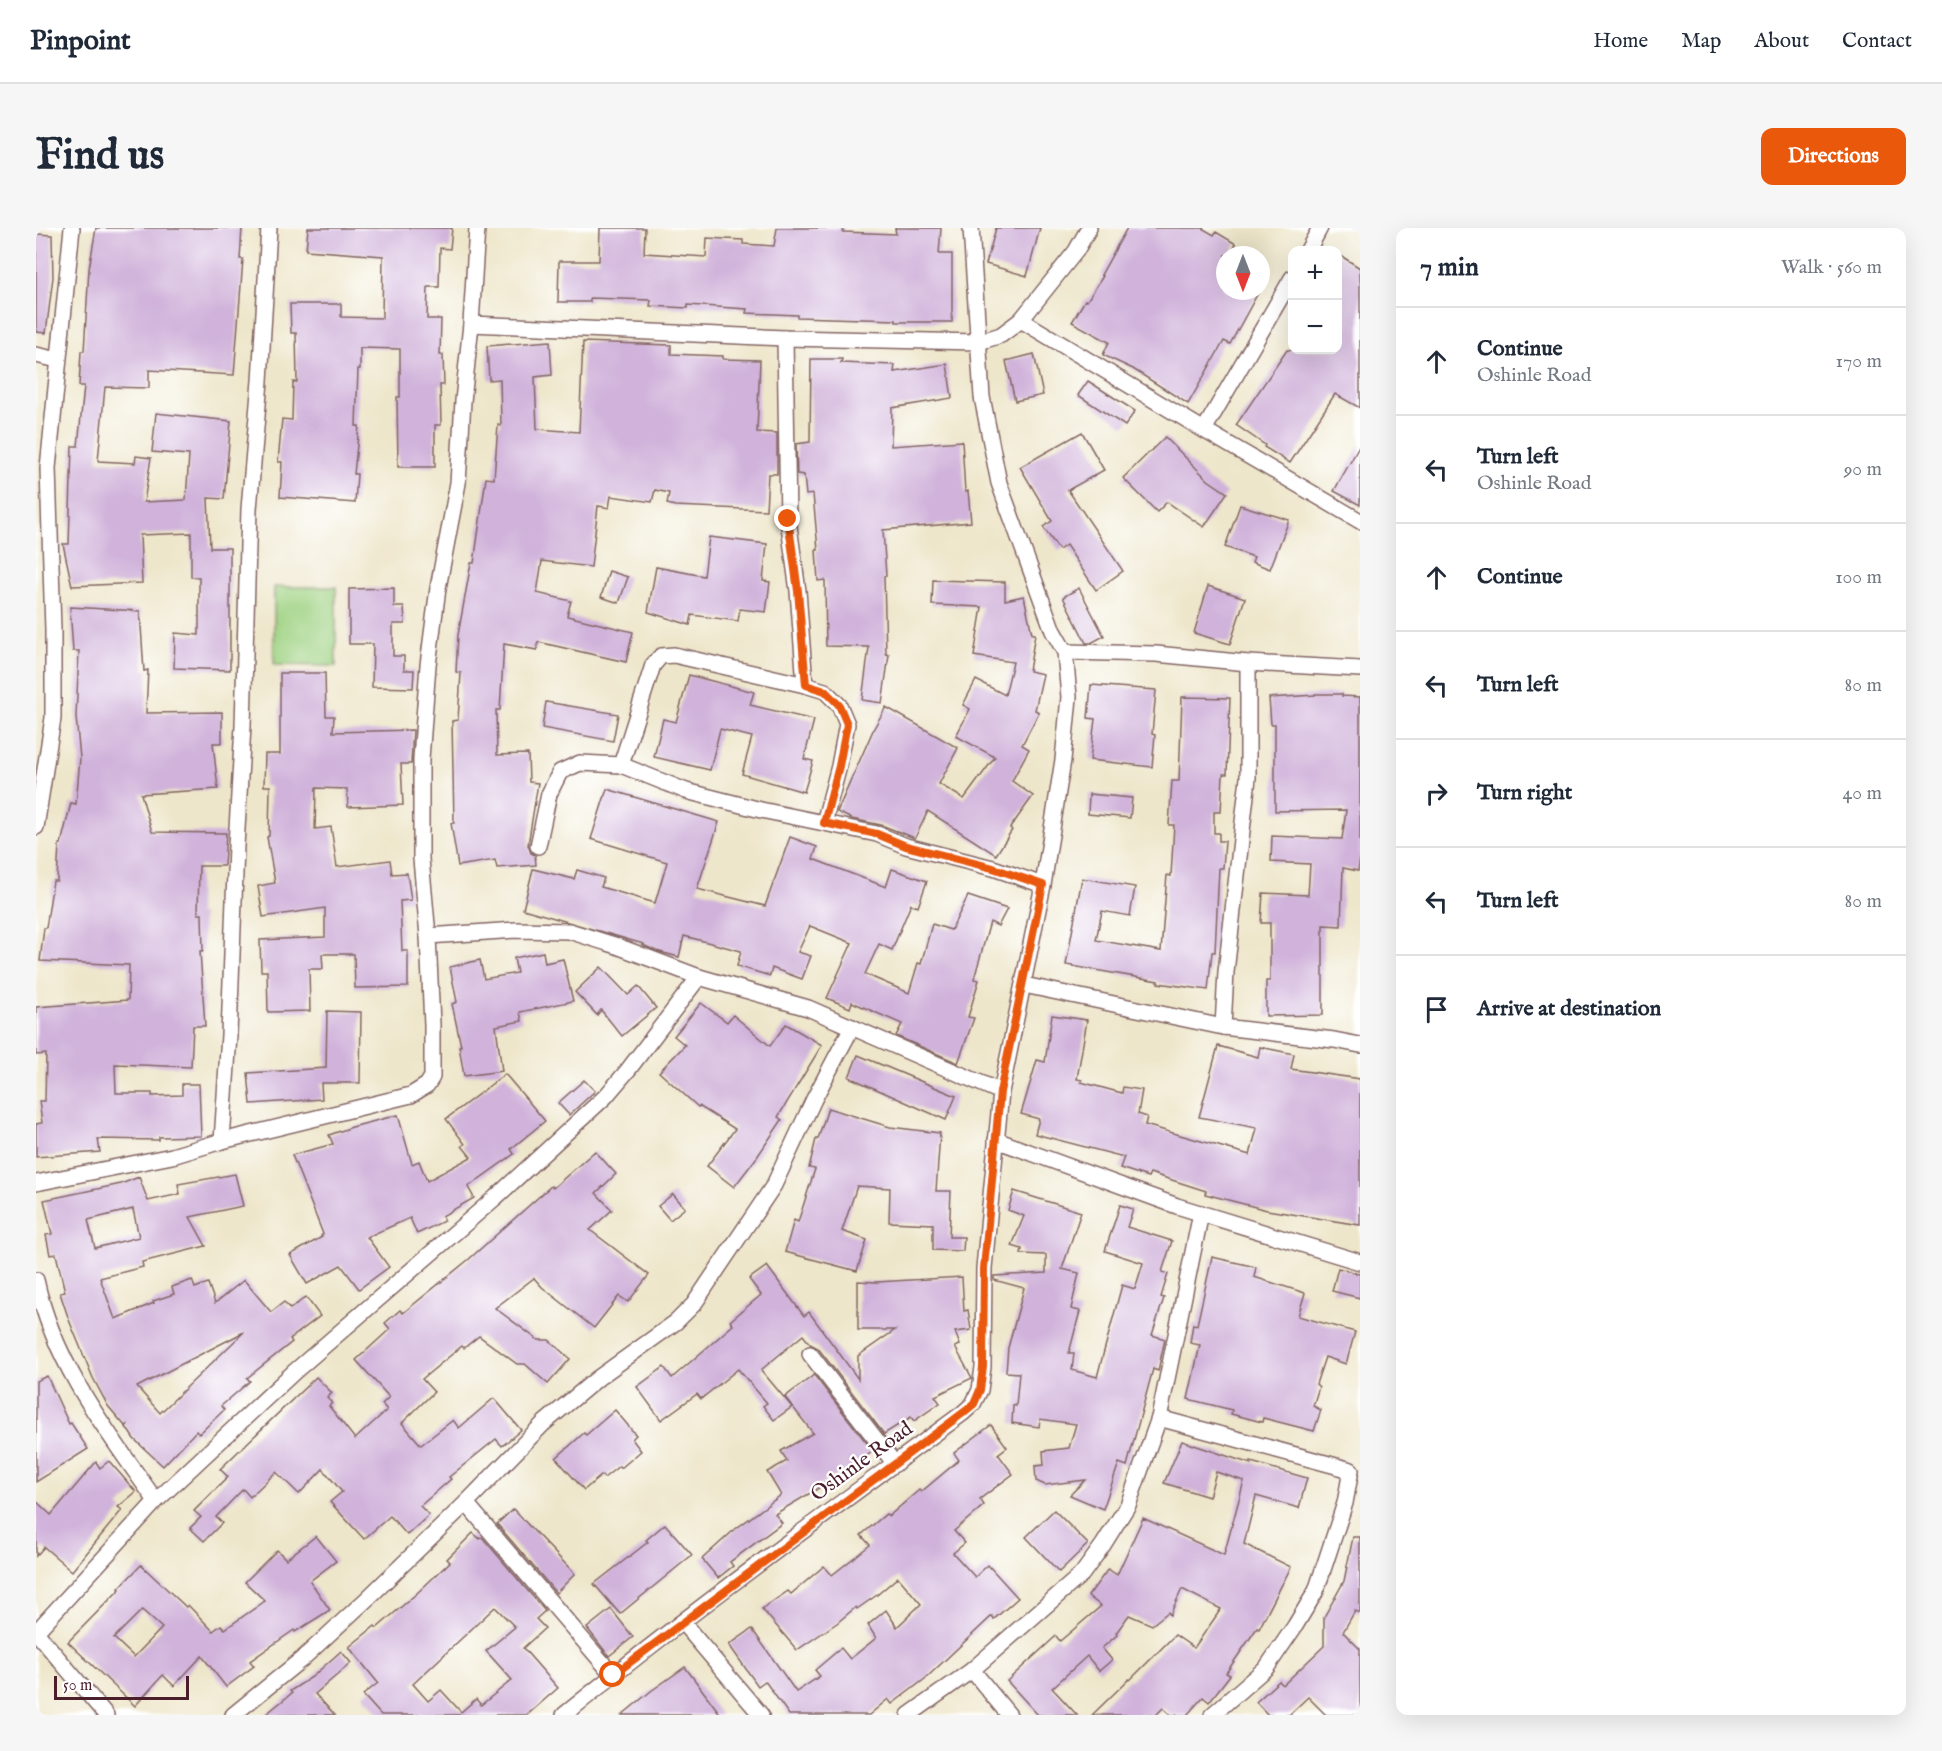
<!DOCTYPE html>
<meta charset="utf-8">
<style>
:root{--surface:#fff;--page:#f6f6f7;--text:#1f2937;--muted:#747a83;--line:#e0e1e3;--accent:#ea580c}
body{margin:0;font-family:"IM FELL English",serif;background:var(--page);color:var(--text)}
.controls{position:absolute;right:18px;top:18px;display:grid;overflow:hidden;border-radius:12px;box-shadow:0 6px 24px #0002}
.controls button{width:54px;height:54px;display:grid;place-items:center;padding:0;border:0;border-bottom:2px solid var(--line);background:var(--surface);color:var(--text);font:30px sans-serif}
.compass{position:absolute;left:1180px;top:18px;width:54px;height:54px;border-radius:50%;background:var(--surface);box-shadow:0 6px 24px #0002;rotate:180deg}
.scale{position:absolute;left:18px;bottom:15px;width:135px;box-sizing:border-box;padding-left:6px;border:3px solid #4a1f2b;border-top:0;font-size:16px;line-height:21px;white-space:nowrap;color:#4a1f2b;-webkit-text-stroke:4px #fff;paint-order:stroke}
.stop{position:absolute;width:18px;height:18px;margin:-14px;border:4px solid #ea580c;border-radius:50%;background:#fff}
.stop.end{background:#ea580c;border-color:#fff;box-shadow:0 2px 6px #0008}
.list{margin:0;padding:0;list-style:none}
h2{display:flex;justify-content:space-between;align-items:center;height:78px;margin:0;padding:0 24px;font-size:26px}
h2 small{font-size:20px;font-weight:400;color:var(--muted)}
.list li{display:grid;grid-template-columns:39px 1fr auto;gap:18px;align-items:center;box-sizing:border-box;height:108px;padding:0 24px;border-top:2px solid var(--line)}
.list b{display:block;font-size:22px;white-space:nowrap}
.list p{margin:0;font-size:20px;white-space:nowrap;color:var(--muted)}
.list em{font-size:20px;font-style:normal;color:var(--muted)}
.icon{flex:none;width:33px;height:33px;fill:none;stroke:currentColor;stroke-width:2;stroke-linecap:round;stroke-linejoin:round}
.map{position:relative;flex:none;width:1324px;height:1487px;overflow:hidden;border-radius:12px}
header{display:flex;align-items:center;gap:36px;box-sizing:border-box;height:84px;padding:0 30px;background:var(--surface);border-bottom:2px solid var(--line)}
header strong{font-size:28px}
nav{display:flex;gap:33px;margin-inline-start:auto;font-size:21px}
.intro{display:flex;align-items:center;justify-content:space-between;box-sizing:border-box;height:144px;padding:0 36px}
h1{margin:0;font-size:42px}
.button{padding:15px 27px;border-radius:12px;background:var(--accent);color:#fff;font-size:21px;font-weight:700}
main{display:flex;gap:36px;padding:0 36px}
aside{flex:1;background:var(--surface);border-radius:12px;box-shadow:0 6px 24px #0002}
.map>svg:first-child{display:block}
</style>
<header>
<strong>Pinpoint</strong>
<nav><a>Home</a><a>Map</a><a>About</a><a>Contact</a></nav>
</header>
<div class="intro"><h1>Find us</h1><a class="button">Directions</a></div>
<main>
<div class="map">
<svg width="1324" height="1487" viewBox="0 0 1324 1487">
<rect width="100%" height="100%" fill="#fff"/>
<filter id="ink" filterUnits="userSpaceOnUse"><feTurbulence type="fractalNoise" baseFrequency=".0167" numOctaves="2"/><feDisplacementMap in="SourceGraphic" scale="12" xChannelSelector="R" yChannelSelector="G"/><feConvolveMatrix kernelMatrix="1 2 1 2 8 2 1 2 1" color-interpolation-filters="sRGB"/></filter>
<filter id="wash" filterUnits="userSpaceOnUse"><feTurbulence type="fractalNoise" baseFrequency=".008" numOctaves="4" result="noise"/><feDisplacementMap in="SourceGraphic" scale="24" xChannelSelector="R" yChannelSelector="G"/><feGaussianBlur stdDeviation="1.35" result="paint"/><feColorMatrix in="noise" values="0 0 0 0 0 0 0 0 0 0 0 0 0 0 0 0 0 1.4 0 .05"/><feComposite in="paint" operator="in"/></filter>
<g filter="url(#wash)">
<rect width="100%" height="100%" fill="#eee6ca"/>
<path fill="#9fd282" stroke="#747856" stroke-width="1.5" d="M238 359H300V438L238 437Z"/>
<g id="blocks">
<g fill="#d0b2da" fill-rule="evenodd">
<path d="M60 0H206L204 31H207L198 147 113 142V160L69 159 62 233 99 235 100 228 115 230 108 274 150 272 153 227 116 224 120 185 195 193 188 271 172 270 174 320H194V442L138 440 139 405 163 407V349H155V305L104 307 106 355 36 358 27 316H33L36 218H42L48 158H43L45 123H48L53 41Z"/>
<path d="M272 0H416L414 21 404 20 403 59H392L391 91H405L404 127H407L408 157H404L405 197H399V239H362L361 169H364V121L324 120V141H322L320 198H323L318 246H321L319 275 244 269 246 234H242L246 191 256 192 257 154H261L260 105H255L254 76H305V89L346 90 347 28 270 22Z"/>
<path d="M564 0H609L608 25 670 29 671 10 707 12V16L738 18 741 0H808L807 4 860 6 859 0H905L903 26H916V94H860V92L761 89V87L710 85 711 81 652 77V80L614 78 615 72 554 70V74H522L523 33H563Z"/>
<path d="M960 0H1004L991 48 950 36Z"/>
<path d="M1091 0H1166L1178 7 1180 4 1200 16 1194 27H1189V63H1223L1194 116 1188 113 1152 176 1097 141 1067 127 1073 114 1036 94 1049 72 1051 73 1067 48 1065 47Z"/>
<path d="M0 6 16 7 17 49 10 105 0 104Z"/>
<path d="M1302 26 1324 40V180L1299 166 1254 235 1228 219 1229 217 1200 197 1251 122H1302Z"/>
<path d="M514 113 516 147 499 149 501 201 543 204 547 114 635 117V126L687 128V131L724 132 721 204 741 205V246H732L730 282 639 278 631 276 633 265 619 262 616 274 575 268 573 280 562 278 555 339 506 333 501 365 535 373 531 388 597 404 590 434 502 414 501 422 468 416 464 482H460L461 527 492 526 493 554 502 555 492 617 495 625 499 627 500 637 461 640 459 632 422 638 415 595H418L416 493 422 492 425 445 420 444 422 407 435 335H438L450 250 458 251 462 197 465 198 464 151 453 152 451 118Z"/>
<path d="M998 126 1007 167 979 173 970 133Z"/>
<path d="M775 131H806L805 135 859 137 858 144 911 136 916 170 856 180 855 218 926 213 929 264 932 263 935 294 847 302 850 348H848L850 426 853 427 846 475 826 472 833 419 790 418 789 352 782 353 780 322H782L777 266 770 267 768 247 761 246 760 216 774 214Z"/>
<path d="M1052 153 1099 183 1089 198 1042 167Z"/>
<path d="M1046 204 1068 242 1032 262 1087 343 1060 362 1030 317 1023 322 1007 299 1016 293 984 239Z"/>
<path d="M1129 209 1172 252 1191 265 1168 299 1131 274 1121 284 1087 250Z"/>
<path d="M1324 217V277L1298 263Z"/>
<path d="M1204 277 1253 292 1234 341 1216 334 1218 329 1189 319Z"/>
<path d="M673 309 731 316 727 353 734 354 730 384 704 381 702 393 656 387 654 397 612 384 620 339 668 348Z"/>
<path d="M573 343 592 349 583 375 565 369Z"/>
<path d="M897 352 969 354V372L988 368 996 406H999L993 443 1007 446 999 482 1003 484 986 517 993 521 976 553 997 568 974 600 976 602 960 627 892 583 879 610 845 597 816 591 801 584 838 500 850 479 922 520 903 556 928 571 959 529 920 508 934 481 927 477 940 452 969 467 977 434 938 428 946 379 896 377Z"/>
<path d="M1172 358 1209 370 1194 416 1158 405Z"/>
<path d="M358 360V379H368L369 396H357V428H368V442H378L377 460 336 459 337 416H313V361Z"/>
<path d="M1043 360 1068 408 1055 415H1050L1027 369Z"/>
<path d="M34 379 104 383 108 443 112 442 110 485 186 484V515H177L182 561 105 566 116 604 190 605 188 638H163L162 686H166L167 723H164L169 798H157L155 839 79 836 80 865H116V868L146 867V856H163L165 908 123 909V912L62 911 64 924 0 929V896L6 895 3 873H9L10 826 0 827V779L92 772 93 737 4 733 8 700H10L17 653H21L23 616H25L35 575 40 576 44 530 40 489 43 423H37Z"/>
<path d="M244 445H289L290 488H298L297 504 377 502 375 536H365L367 577 312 579 311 561 280 560 279 601 295 599 301 639 354 632 356 646 371 645 375 672 364 673 366 723H372V759L319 760 318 726H286L287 741H273L274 783 232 784 231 743H225L224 712 289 709V680L227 689 222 658 239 655 231 609 233 608 234 558H228L229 526H244Z"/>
<path d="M653 447 718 464 714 477 778 492 768 531 777 533 768 564 706 546 716 509 684 501 674 542 618 529 627 491 640 494Z"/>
<path d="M1055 457 1120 462 1116 506 1119 507 1116 539 1054 532 1059 491 1052 490Z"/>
<path d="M1279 466H1306V468L1324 469V630L1322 643 1307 640 1305 698 1287 697V787L1230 788V753H1234V695H1225L1227 665 1272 667 1274 636 1235 634 1236 608 1306 611 1310 582 1239 583V496H1235L1233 470 1279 467Z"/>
<path d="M1146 469 1194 470 1191 546H1187L1185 584H1178V605H1183V613H1189L1187 640H1183L1179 724H1176L1172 762 1122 755V753L1030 737 1046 650 1099 659 1094 688 1066 683 1060 712 1125 723 1131 647 1135 648 1138 597H1133L1136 553H1143Z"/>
<path d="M510 474 582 486 577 513 506 500Z"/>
<path d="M571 561 683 594 661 661 729 678 754 609 781 619 777 631 850 659 856 641 891 653 882 679 875 676 856 722 843 716 829 746 873 765 882 735 885 736 896 696 915 702 932 668 971 681 962 698 954 694 938 751 943 752 932 789 938 790 922 835 860 808 866 796 816 774 814 780 791 770 816 715 774 698 762 724 775 728 766 751 736 740 734 748 701 738 705 723 648 708 643 729 620 723 607 717 608 716 487 681 497 641 538 651 541 642 568 650 565 659 619 675 631 634 555 611Z"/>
<path d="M1053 566 1096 570 1094 590 1052 586Z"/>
<path d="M507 724 509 735 527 731 537 773 484 784 486 793 460 798 466 843 428 848 423 818H425L416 776 421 774 414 739 444 732 448 751 481 745 478 730Z"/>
<path d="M565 739 592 767 602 758 620 780 586 808 565 782 561 787 539 764Z"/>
<path d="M665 775 691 794 697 787 734 818 750 796 786 817 742 889 746 892 721 929 698 959 671 938 699 901 663 878 662 879 623 844 649 817 638 808Z"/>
<path d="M291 783 325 784 324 855H285L286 871 215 876 212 845 290 840Z"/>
<path d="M1016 787 1051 792 1041 851 1046 852 1045 854 1086 865 1087 859 1106 862 1102 886 1111 889 1109 897 1214 927 1221 900 1163 889 1182 818 1222 829 1224 819 1258 826 1255 841 1324 851V997L1231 982 1169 966 1170 963 1114 945 1112 949 1084 940 1088 929 999 906 1003 891 985 886 1001 832 1009 834Z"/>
<path d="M822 827 920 868 910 892 813 849Z"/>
<path d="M469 846 509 893 475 921 478 926 432 959 438 970 406 988 408 993 381 1006 374 990 331 1009 353 1039 323 1061 305 1037 271 1056 254 1027 286 1009 285 1008 287 1006 256 927 297 916 293 907 316 899 362 887 376 936 383 933 391 953 435 929 426 918 429 916 410 891Z"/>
<path d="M548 852 559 863 533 887 522 875Z"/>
<path d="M792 880 854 899 904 905 900 963H915L913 1009H928L927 1023 897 1022V996L853 994 854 960 821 958 806 1003 831 1012 821 1043 749 1024 758 992 762 994 779 941 773 940 780 911H782Z"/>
<path d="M559 923 580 946 560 965 576 982 554 1002 613 1047 592 1074 583 1068 558 1100 506 1059 498 1050 459 1080 502 1112H513L534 1131 512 1156 489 1136H481L443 1108 428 1120 426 1118 386 1151 398 1164 366 1195 385 1217 417 1192 423 1200 458 1170 485 1202 466 1218 460 1211 413 1249 415 1251 384 1278 393 1287 371 1307 354 1288 328 1311 294 1274 306 1264 287 1241 263 1266 240 1244 214 1269 207 1261 180 1289 186 1295 168 1313 154 1300 165 1289 158 1283 192 1249 184 1241 280 1149 296 1165 291 1170 296 1175 293 1178 319 1211 351 1182 346 1176 353 1169 320 1132 354 1101 349 1095 364 1082 367 1085 432 1032 515 958 517 960Z"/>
<path d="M199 946 207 978 154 989 170 1018 106 1034 107 1039 64 1050 79 1091 118 1075 117 1073 138 1066 136 1059 156 1052 159 1060 172 1055 179 1075 208 1052 235 1084 248 1074 254 1081 270 1069 284 1088 254 1111 256 1114 211 1150 214 1153 185 1178 188 1182 163 1206 160 1203 127 1238 98 1211 90 1199 92 1196 89 1198 72 1178 57 1150 33 1092 24 1065 29 1064 20 1026 14 1027 10 1007 16 1006 8 972 85 956 103 949 112 973 144 966 142 956ZM97 981 103 1009 59 1020 52 992ZM208 1104 124 1185 101 1159Z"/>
<path d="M978 963 1045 984 1026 1041 1043 1045 1035 1081 1044 1083 1033 1125H1038L1036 1142 1061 1149 1086 1057 1099 1061 1107 1035 1069 1023 1084 977 1097 981 1091 999 1136 1013 1126 1044 1132 1046 1125 1069 1128 1070 1116 1107 1129 1111 1125 1129 1122 1143 1117 1141 1091 1238 1083 1235 1067 1281 1034 1267 1049 1252 1009 1257 1000 1253 999 1238 1008 1237 1007 1223 1033 1220 1040 1196 1004 1191 1003 1199 976 1195 977 1177 980 1178 983 1145 970 1144 972 1120 988 1060 958 1052V1048L1010 1045V1027L985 1026 986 1021 976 1018 988 988 972 982Z"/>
<path d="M637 966 649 980 634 992 622 978Z"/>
<path d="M1176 1029 1220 1039 1218 1049 1269 1065 1262 1088 1319 1104 1310 1136 1289 1129 1280 1156 1283 1159 1277 1178 1285 1182 1278 1203 1227 1190 1226 1194 1195 1186 1196 1182 1152 1171 1164 1117 1154 1115 1157 1096 1161 1097Z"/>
<path d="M731 1038 768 1088 773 1084 822 1151V1128L859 1102H822V1053L840 1054 926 1049 928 1083 932 1082 935 1102 919 1104 924 1117 919 1119 936 1150 899 1168 904 1175 878 1193 875 1189 848 1206 782 1120 774 1116 767 1107 725 1142 756 1179 738 1192 727 1178 731 1175 702 1141 665 1171 661 1166 625 1192 601 1159 628 1139 636 1150 697 1097 694 1093 725 1067 713 1051Z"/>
<path d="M1302 1040 1324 1046V1070L1296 1063Z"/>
<path d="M778 1147 837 1223 808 1245 807 1244 782 1258 783 1260 739 1286 746 1295 694 1334 697 1338 682 1350 666 1331 698 1302 745 1267 731 1244 751 1233 745 1223 777 1205 749 1169Z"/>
<path d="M11 1148 33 1196 35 1195 52 1221 0 1254V1153Z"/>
<path d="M579 1182 600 1207 596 1211 605 1223 585 1240 583 1238 568 1250 566 1247 548 1262 520 1230 548 1205 550 1207Z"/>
<path d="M955 1197 971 1219 962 1226 977 1246 944 1271 948 1277 918 1303 929 1315 917 1325 939 1349 952 1337 982 1370 958 1391 956 1388 889 1451 856 1476 852 1471 833 1487H753L729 1453 722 1458 693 1417 716 1401 760 1464 784 1448 779 1442 805 1420 814 1431 840 1410 832 1397 850 1382 861 1399 885 1376 862 1349 841 1367 821 1381 820 1379 801 1395 761 1422 726 1381 752 1363 755 1366 788 1338 796 1347 834 1317 825 1307 850 1286 853 1288 883 1262 885 1264 923 1232 918 1225Z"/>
<path d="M1146 1213 1215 1236V1234L1271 1250 1263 1280 1220 1268 1208 1316 1255 1339 1223 1401 1221 1400 1190 1445 1194 1447 1173 1474 1167 1469 1151 1487H1135L1127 1480 1120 1487H1056L1093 1451 1094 1452 1139 1407 1158 1420 1185 1381 1146 1361 1134 1387 1132 1384 1116 1397 1093 1387 1080 1405 1081 1407 1066 1420 1076 1432 1063 1443 1051 1428 1016 1460 1041 1487H1002L971 1453 1020 1408 1024 1413 1065 1378 1052 1368 1072 1341 1081 1347 1107 1290 1188 1327 1208 1253 1180 1244 1173 1269 1128 1255Z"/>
<path d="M73 1233 100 1264 82 1279 86 1282 36 1343 8 1319 0 1328V1273L15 1287 60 1234 64 1240Z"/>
<path d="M477 1281 539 1346 520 1365 461 1296Z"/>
<path d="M1018 1282 1052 1316 1023 1344 990 1309Z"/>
<path d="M629 1296 656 1327 584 1386 558 1356 612 1314 610 1312Z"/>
<path d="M437 1305 444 1311 446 1309 509 1383 500 1391 509 1400 487 1420 522 1460 491 1487H345L327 1467 342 1455 313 1419 339 1398 341 1400 380 1366 414 1334 411 1331ZM459 1379 479 1399 450 1423 476 1452 445 1477 440 1471 425 1484 405 1462 392 1473 377 1456Z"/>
<path d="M280 1308 300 1333 274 1353 294 1382 259 1404 258 1402 214 1433 218 1438 190 1459 166 1428 138 1458 127 1447 99 1478 32 1414 84 1361 83 1360 105 1337 150 1379 152 1377 177 1403 185 1397 189 1401 229 1373 209 1354 241 1322 250 1331ZM106 1382 126 1400 98 1429 78 1410Z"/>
<path d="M1317 1309H1324V1385L1319 1383 1307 1404 1324 1421V1487H1290L1272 1469 1253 1487H1232L1220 1474 1243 1453 1247 1457 1288 1418V1389L1308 1353Z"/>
<path d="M575 1381 597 1409 573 1428 551 1400Z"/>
<path d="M305 1423 315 1435 279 1466 299 1487H229L256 1465 254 1463 276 1449Z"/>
<path d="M649 1439 685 1487H586L615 1463Z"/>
</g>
</g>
</g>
<g filter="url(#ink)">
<use href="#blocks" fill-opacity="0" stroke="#836563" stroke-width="1.5"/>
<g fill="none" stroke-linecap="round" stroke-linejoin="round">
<g stroke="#836563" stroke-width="18">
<g id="minor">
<path d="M1272 22 1284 0"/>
<path d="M985 92 1040 23 1053 0"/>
<path d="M435 96 749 110 943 114 965 107 985 92 1168 202 1324 293"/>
<path d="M0 127 22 132"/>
<path d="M1168 202 1256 50"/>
<path d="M1029 424 1120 426 1212 435 1324 441"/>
<path d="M769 457 789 463 803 477 811 496 803 538 788 595"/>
<path d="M585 537 650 563 725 582 841 606 870 618 957 640 1007 657"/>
<path d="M0 599 17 490V402L12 240 36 0"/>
<path d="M502 618 513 566 524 544 544 535 585 537 617 437 625 428 638 427 769 457 762 363 752 291 749 110"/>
<path d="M392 708 480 702 533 703 581 718 663 749"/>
<path d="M988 757 1187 799 1298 812 1324 817"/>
<path d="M1187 799 1190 744 1212 550V435"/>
<path d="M960 912 1141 978 1324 1034"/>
<path d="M186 913 193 807 200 618 207 498 213 281 224 153 233 0"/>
<path d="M0 955 136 928 186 913 375 867 391 857 396 849V797L392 708 385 631V531L392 437 402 360 422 255 427 173 435 96 441 0"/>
<path d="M0 1052C18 1136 71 1203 120 1273"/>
<path d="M774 1126 859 1236"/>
<path d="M1123 1190 1315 1242 1309 1275 1280 1363 1259 1398 1231 1439 1176 1487"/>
<path d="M430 1275 577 1447"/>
<path d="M647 1395 725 1487"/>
<path d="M0 1404 120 1273 258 1144 460 969 570 868 592 842 663 749 772 780 965 864"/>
<path d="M0 1404 70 1487"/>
<path d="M936 1442 973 1487"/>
<path d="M197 1487 266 1431 332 1370 430 1275 507 1196 562 1150 640 1094 658 1076 738 957 778 871 816 799"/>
<path d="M528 1487C657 1382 793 1284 927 1185L937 1176 944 1162 947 1139 948 1040 965 864 1007 657 1027 532 1033 469 1029 424 1017 403 963 255 946 169 935 0"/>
<path d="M873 1487 936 1442 1046 1346 1067 1317 1092 1277 1123 1190 1165 985"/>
</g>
</g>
<use href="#minor" stroke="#fff" stroke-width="15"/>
</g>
</g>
<g fill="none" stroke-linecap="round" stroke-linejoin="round" filter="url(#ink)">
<path stroke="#ea580c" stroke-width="8" d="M577 1447 927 1185 938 1176 944 1162 947 1139 948 1040 964 864 1007 657 957 640 870 618 841 606 788 595 803 538 811 496 803 477 789 463 770 457 762 363 752 291"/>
</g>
<g text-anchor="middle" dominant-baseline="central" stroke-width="4.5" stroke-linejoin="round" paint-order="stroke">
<g font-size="21" fill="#4a1f2b" stroke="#fff">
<text transform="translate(826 1234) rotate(-36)">Oshinle Road</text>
</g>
</g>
</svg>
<div class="controls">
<button>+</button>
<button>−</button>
</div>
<svg class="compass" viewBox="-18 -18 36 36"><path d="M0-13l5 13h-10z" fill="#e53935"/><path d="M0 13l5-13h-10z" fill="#747a83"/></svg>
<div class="scale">50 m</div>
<div class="stop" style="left:577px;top:1447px"></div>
<div class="stop end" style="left:752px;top:291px"></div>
</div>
<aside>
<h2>7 min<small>Walk · 560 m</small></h2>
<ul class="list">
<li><svg class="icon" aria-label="ahead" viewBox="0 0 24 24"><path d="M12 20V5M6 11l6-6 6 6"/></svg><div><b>Continue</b><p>Oshinle Road</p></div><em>170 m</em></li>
<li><svg class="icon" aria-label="left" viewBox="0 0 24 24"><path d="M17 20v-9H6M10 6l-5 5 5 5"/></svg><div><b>Turn left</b><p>Oshinle Road</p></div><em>90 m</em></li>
<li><svg class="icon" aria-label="ahead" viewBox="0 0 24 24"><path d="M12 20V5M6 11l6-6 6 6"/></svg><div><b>Continue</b></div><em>100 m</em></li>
<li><svg class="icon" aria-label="left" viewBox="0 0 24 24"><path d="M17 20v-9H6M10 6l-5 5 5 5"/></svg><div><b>Turn left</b></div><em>80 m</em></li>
<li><svg class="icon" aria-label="right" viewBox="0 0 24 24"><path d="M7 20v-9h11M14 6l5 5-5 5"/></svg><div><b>Turn right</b></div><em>40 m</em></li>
<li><svg class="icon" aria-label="left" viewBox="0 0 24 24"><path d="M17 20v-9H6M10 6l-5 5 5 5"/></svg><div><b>Turn left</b></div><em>80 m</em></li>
<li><svg class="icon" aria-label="arrive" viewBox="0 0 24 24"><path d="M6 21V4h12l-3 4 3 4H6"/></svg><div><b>Arrive at destination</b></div></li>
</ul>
</aside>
</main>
